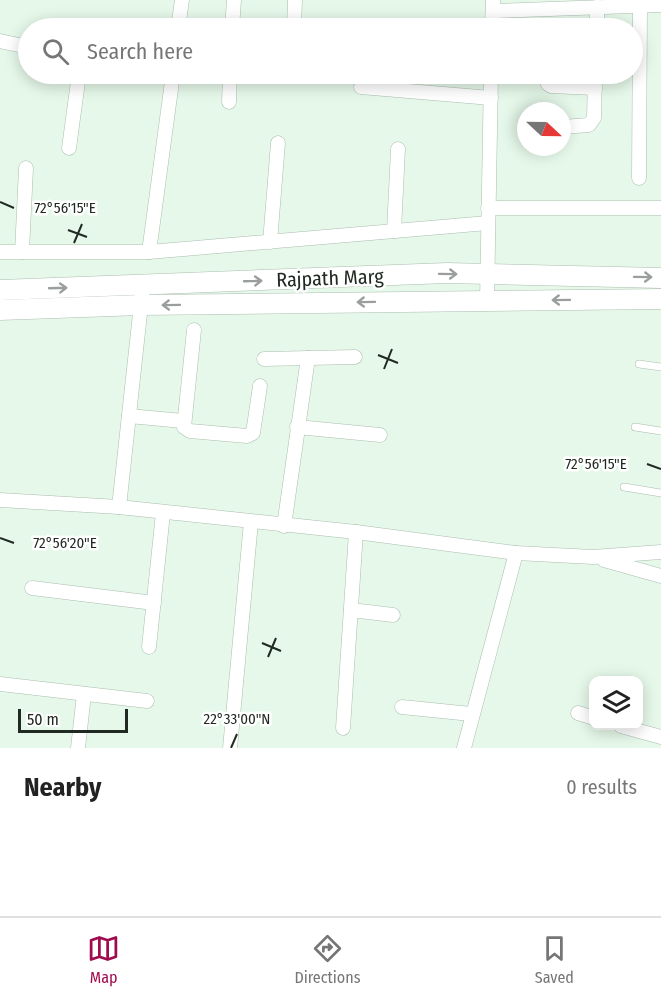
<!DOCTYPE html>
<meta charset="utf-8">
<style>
:root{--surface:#fff;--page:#f2f2f2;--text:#222;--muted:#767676;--line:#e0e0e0;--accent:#a00a4f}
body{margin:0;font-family:"Fira Sans Condensed",sans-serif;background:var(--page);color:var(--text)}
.controls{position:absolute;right:18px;bottom:18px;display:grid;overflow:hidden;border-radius:12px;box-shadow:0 3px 15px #0003}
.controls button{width:54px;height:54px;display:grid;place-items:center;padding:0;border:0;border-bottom:2px solid var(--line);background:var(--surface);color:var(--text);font:30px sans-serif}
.compass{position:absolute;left:517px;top:102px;width:54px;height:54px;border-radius:50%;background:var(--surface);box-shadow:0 3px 15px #0003;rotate:112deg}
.scale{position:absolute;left:18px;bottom:15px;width:110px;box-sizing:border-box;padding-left:6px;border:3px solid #212923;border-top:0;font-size:16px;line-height:21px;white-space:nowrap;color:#212923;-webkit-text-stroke:4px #fff;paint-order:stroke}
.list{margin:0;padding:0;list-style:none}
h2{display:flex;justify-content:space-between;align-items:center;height:78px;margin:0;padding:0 24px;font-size:26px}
h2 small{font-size:20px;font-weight:400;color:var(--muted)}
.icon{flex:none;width:33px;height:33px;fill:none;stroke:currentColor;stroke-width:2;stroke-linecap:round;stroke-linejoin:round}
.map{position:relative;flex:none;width:661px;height:748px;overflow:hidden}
.search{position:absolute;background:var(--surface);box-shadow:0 3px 15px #0003;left:18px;right:18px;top:18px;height:66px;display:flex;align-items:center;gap:15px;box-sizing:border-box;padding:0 21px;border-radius:33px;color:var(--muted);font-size:22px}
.sheet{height:168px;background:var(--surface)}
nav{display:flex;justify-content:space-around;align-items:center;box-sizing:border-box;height:84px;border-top:2px solid var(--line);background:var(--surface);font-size:16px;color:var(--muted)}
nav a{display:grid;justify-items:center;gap:3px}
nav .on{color:var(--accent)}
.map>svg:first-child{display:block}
</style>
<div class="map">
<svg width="661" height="748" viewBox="0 0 661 748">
<rect width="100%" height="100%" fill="#e5f8e9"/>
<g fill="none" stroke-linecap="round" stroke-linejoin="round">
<g stroke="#abbdaf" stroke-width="8">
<g id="lane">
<path d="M639 364 661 367"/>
<path d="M635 427 661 431"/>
<path d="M624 487 661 493"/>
</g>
</g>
<g stroke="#abbdaf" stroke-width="15">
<g id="street">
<path d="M493 11 661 5"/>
<path d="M178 28 182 0"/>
<path d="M232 28 234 0"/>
<path d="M294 28 295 0"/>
<path d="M492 28 493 0"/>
<path d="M597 28V7"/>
<path d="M0 41 28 47"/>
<path d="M548 74V84L551 86 595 88"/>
<path d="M361 87 491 98"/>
<path d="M229 102 230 74"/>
<path d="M562 127 589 125 594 118 595 74"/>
<path d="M69 148 79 74"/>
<path d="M639 178 640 6"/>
<path d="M488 208H661"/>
<path d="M394 231 398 149"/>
<path d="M270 242 278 143"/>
<path d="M0 252H149L488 223"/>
<path d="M22 252 26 168"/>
<path d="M149 252 173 74"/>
<path d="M487 301 491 74"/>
<path d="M194 330 184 427 190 431 247 436 253 433 260 386"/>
<path d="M264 359 355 357"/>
<path d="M129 416 183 421"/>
<path d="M297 427 380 435"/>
<path d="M0 500 119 507 356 532 516 553 593 557 661 552"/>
<path d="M119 507 143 286"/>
<path d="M284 526 308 358"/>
<path d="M604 560 661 576"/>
<path d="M32 588 154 603"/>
<path d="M351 610 393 615"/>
<path d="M149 647 163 513"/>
<path d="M0 684 147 701"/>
<path d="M402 707 471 714"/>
<path d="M578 713 594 718"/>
<path d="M621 726 661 737"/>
<path d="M343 728 356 532"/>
<path d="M78 748 84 694"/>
<path d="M230 748 251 522"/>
<path d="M464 748 516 553"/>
</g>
</g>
<g stroke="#abbdaf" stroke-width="21">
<g id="secondary">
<path d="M0 290 447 273 661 278"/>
<path d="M0 310 141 305 661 299"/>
</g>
</g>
<use href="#lane" stroke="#fff" stroke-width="7"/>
<use href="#street" stroke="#fff" stroke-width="14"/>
<use href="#secondary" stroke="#fff" stroke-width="20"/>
</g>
<defs><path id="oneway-shaft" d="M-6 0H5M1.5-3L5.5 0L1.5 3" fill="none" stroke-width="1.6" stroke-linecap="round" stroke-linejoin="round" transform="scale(1.5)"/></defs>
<g stroke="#9b9f9c">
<use href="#oneway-shaft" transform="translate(448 274) rotate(1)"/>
<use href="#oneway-shaft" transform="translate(643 277) rotate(1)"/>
<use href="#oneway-shaft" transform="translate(253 281) rotate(-2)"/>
<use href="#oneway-shaft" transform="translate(58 288) rotate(-2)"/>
<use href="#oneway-shaft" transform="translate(561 300) rotate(179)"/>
<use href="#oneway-shaft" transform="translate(366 302) rotate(179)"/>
<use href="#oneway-shaft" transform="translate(171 305) rotate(179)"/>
</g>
<path fill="none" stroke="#212923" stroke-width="2" d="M0 202 14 208M68 230 87 237M74 243 82 224M378 355 398 363M384 369 392 349M647 464 661 469M0 538 14 543M262 643 281 651M268 657 276 638M231 748 237 734"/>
<g text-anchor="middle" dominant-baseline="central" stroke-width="5" stroke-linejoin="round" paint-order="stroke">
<g font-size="20" fill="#212923" stroke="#fff">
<text transform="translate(330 278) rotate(-2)">Rajpath Marg</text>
</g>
</g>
<g font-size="15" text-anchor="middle" fill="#212923" stroke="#fff" stroke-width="5" stroke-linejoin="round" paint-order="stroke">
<text x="65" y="213">72°56'15"E</text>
<text x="596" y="469">72°56'15"E</text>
<text x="65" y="548">72°56'20"E</text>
<text x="237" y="724">22°33'00"N</text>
</g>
</svg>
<div class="controls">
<button><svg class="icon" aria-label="layers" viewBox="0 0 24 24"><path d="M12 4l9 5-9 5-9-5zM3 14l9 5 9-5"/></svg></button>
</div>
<svg class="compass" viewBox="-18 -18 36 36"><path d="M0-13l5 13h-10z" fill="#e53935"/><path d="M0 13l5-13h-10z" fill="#767676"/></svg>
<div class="scale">50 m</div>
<div class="search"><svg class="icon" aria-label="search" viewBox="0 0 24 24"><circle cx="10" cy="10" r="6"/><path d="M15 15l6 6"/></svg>Search here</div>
</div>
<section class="sheet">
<h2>Nearby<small>0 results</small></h2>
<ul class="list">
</ul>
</section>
<nav>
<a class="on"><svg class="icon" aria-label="map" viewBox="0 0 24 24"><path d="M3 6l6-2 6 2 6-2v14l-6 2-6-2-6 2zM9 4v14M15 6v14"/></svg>Map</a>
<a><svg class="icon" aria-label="directions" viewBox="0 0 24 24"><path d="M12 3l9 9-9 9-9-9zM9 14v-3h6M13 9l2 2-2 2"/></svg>Directions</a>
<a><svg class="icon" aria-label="saved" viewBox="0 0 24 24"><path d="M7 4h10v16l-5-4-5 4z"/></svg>Saved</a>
</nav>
